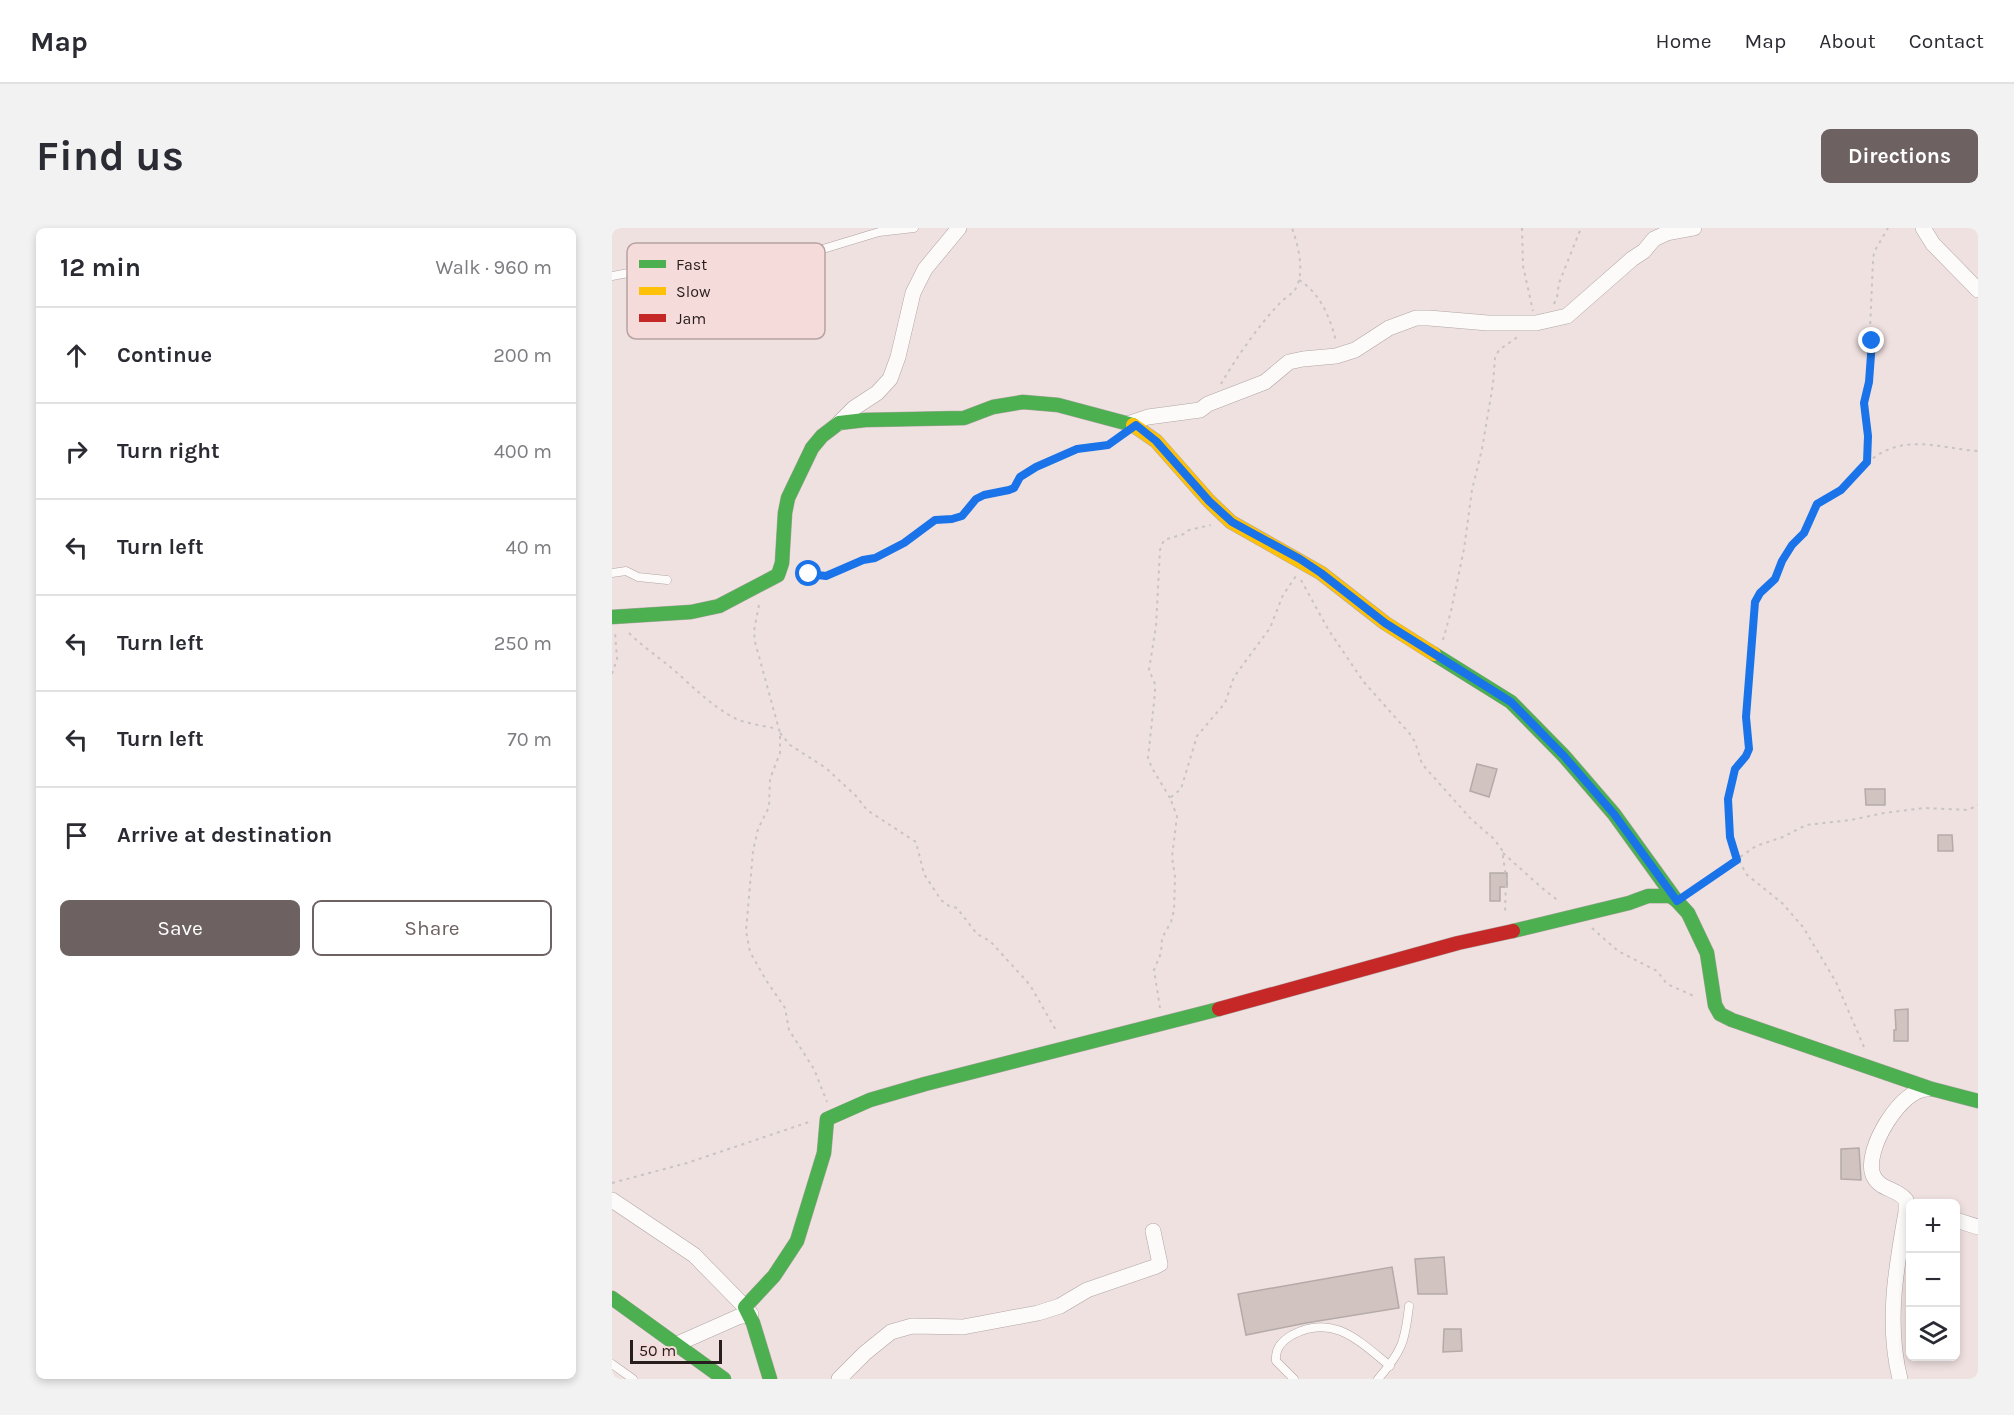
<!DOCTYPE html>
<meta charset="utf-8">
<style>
:root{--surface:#fff;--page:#f2f2f3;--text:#2b2b33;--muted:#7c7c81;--line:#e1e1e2;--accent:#6d6261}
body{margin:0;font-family:Karla,sans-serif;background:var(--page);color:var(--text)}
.controls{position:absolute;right:18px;bottom:18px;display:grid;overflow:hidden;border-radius:9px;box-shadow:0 3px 9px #0003}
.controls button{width:54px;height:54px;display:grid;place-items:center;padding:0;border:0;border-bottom:2px solid var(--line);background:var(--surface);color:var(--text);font:30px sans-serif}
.scale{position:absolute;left:18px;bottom:15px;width:92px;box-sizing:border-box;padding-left:6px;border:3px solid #271e1d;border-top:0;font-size:16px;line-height:21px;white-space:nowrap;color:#271e1d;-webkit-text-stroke:4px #f5dbda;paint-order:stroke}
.stop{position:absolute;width:18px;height:18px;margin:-14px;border:4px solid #1a73e8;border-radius:50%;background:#fff}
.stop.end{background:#1a73e8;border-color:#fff;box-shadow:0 2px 6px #0008}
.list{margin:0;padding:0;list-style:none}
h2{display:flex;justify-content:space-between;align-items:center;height:78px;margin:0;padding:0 24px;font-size:26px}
h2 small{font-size:20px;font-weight:400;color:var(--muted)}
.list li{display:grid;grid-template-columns:39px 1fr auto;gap:18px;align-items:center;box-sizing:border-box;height:96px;padding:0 24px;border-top:2px solid var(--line)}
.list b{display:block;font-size:22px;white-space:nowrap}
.list em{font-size:20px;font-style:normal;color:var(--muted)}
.actions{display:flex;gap:12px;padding:18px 24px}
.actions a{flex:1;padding:14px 0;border:2px solid var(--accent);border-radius:9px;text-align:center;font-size:21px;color:var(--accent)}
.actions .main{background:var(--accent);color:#fff}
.icon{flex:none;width:33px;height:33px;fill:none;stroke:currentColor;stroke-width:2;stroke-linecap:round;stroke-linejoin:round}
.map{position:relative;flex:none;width:1366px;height:1151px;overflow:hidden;border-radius:9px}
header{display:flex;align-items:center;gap:36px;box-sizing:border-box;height:84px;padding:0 30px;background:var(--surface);border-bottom:2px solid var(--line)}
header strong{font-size:28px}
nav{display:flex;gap:33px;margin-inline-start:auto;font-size:21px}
.intro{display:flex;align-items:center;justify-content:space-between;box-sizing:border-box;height:144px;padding:0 36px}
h1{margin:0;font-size:42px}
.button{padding:15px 27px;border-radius:9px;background:var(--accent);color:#fff;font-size:21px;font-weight:700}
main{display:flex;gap:36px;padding:0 36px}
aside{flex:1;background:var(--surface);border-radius:9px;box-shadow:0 3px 9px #0003}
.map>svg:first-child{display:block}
</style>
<header>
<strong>Map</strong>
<nav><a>Home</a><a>Map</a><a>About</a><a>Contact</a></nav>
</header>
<div class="intro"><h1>Find us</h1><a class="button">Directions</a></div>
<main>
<aside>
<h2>12 min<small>Walk · 960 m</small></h2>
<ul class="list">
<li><svg class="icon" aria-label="ahead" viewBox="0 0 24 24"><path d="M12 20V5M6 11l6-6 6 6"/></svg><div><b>Continue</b></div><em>200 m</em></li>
<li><svg class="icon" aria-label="right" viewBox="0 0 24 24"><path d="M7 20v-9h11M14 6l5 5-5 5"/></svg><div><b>Turn right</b></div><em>400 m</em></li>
<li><svg class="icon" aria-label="left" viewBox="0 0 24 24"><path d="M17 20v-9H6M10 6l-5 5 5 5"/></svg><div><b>Turn left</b></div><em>40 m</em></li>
<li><svg class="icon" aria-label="left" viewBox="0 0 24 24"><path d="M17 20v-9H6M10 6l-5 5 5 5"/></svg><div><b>Turn left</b></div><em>250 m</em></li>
<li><svg class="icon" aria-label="left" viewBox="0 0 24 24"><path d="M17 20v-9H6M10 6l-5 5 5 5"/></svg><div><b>Turn left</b></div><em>70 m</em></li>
<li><svg class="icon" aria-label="arrive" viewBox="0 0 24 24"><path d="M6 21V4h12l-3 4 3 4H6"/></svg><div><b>Arrive at destination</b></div></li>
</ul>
<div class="actions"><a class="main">Save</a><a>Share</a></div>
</aside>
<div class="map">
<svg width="1366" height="1151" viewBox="0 0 1366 1151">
<rect width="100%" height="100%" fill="#efe1e0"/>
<g fill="#d1c3c0" stroke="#b4aaa7" stroke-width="1.5">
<path d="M865 536 885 541 877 569 858 563Z"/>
<path d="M1253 561H1273V577H1254Z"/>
<path d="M1326 607H1340L1341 623H1326Z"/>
<path d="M878 645H895V659H888V673H878Z"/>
<path d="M1296 781V813H1282V802H1284L1283 782Z"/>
<path d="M1247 920 1249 952 1229 951V921Z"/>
<path d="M832 1029 835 1066H806L803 1031Z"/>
<path d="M780 1039 787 1080 694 1095 634 1107 626 1066Z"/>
<path d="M832 1101H849L850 1123 831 1124Z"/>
</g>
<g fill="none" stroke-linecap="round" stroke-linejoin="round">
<g stroke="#b0a5a5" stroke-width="9">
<g id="lane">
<path d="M0 48 32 42 191 27 267 4 302 0"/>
<path d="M0 345 14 343 26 349 55 352"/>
<path d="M0 1136 21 1151"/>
<path d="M682 1151 664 1133C663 1120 670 1113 680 1107 721 1085 747 1113 778 1138"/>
<path d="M766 1151C790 1123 793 1114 797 1078"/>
</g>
</g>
<g stroke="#b0a5a5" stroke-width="16">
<g id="street">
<path d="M1311 0 1321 16 1366 62"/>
<path d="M227 195 242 180 265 165 278 151 286 129 301 65 313 41 347 0"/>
<path d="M518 195 536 189 588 182 596 176 653 154 677 134 691 131 724 128 743 122 777 100 804 90H817L876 95H924L955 88 1020 31 1032 23 1042 11 1055 5 1082 0"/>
<path d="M0 972 82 1027 133 1079"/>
<path d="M1344 992 1366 999"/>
<path d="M65 1116 126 1089 139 1086"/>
<path d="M227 1151 253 1125 279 1104 300 1098 351 1099 426 1085 448 1078 475 1062 542 1039 548 1036 541 1003"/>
<path d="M1288 1151C1274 1095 1284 1040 1294 984V972C1285 960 1267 962 1261 947 1251 923 1290 858 1317 861"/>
</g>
</g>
<g stroke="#b0a5a5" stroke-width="15">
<g id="fast">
<path d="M0 389 79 384 107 378 166 347 170 335 173 285 176 270 200 220 210 208 227 195 253 192 352 190 381 179 411 174 446 177 521 197"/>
<path d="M822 426 899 474 952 528 1002 586 1064 672 1076 685 1095 725 1103 777 1108 786 1120 792 1320 861 1366 873"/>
<path d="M901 703 1017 675 1036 668H1058L1064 672"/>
<path d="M0 1070 112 1151"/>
<path d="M158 1151 141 1095 133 1079 162 1048 185 1013 212 925 215 891 258 872 313 856 607 781"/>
</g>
</g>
<g stroke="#b0a5a5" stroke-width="15">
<path id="slow" d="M521 197 544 213 597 273 619 294 709 345 773 395 822 426"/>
</g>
<g stroke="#b0a5a5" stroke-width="15">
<path id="jam" d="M607 781 846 715 901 703"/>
</g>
<g stroke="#c8c4c3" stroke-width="2" stroke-dasharray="3 4.5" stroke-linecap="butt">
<path d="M910 0 911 38 921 83"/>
<path d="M687 52C708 65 718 89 724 113"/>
<path d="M942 76 945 69 947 55 969 0"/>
<path d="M609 156C624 130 647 97 667 76 672 70 680 67 684 60 693 43 686 17 680 0"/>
<path d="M1255 235C1291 204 1324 220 1366 223"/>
<path d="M183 345 214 348 251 331 263 330 292 315 323 292 340 291 350 288 364 271 372 267 397 262 402 260 408 249 424 239 465 221 496 217 503 213 506 208"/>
<path d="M689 352 716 401 751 453 798 506 803 514 810 536 859 591 882 611 890 622 894 649 893 687"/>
<path d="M147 377 142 403 143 414 168 505V525L158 551 157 579 146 601 141 623 134 703 138 724 154 752 173 780 177 802 202 841 215 874"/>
<path d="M17 405C31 419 48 430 63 443 81 459 97 475 117 487 131 496 150 497 165 501"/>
<path d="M831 412 839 383 852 321 860 262 870 221 881 156 883 130 887 122 907 108"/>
<path d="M0 446 5 431 3 404"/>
<path d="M168 505 178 517 214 540 244 568 255 582 304 614 312 646 329 672 337 678 345 680 365 706 378 713 418 757 445 804"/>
<path d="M558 570 540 540 536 530 543 465V456L537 442 544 398 548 322 552 312 572 306 577 302 599 297"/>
<path d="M891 625 930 660 948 674"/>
<path d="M1079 663 1144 618 1171 609 1194 597 1239 592 1272 585 1312 580 1356 582 1366 577"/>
<path d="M980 700 1006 723 1045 743 1055 756 1084 769"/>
<path d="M548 780 542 742 549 725 550 710 559 694 562 682 563 649 560 629 565 588 558 570 569 561 585 508 613 475 622 449 658 400 671 367 684 348"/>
<path d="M1252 819 1224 754 1191 699 1170 675 1134 646 1121 620 1116 571 1123 541 1134 528 1137 521 1134 489 1143 374 1148 365 1163 351 1170 333 1180 317 1192 305 1205 276 1229 262 1255 235 1256 208 1252 183 1261 121 1258 101 1261 33 1262 24 1276 0"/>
<path d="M0 955 75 935 197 894"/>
</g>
<use href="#lane" stroke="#fdfafa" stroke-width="8"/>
<use href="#street" stroke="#fdfafa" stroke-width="15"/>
<use href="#fast" stroke="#4caf50" stroke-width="14"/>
<use href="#slow" stroke="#ffc107" stroke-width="14"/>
<use href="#jam" stroke="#c62828" stroke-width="14"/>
</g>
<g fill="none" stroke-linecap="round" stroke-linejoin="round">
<path stroke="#1a73e8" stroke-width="8" d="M197 346 214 348 251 332 263 330 292 315 323 292 340 291 350 288 364 271 372 267 397 262 402 260 408 249 424 239 465 221 496 217 524 197 544 213 597 273 620 294 688 331 709 345 773 395 899 474 952 528 1002 586 1065 673 1125 632 1118 609 1116 571 1123 541 1134 528 1137 521 1134 489 1143 374 1148 365 1163 351 1170 333 1180 317 1192 305 1205 276 1229 262 1255 234 1256 208 1252 175 1257 154 1260 113"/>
</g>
<rect x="15" y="15" width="198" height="96" rx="9" fill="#f5dbda" stroke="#b7a2a1" stroke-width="1.5"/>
<rect x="27" y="32" width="27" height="8" fill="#4caf50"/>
<rect x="27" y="59" width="27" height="8" fill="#ffc107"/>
<rect x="27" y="86" width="27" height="8" fill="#c62828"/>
<g font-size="16" fill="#271e1d">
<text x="64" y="42">Fast</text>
<text x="64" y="69">Slow</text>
<text x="64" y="96">Jam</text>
</g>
</svg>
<div class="controls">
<button>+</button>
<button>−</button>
<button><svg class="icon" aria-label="layers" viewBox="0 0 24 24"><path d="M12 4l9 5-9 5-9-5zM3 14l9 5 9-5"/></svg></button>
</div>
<div class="scale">50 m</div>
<div class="stop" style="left:197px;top:346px"></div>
<div class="stop end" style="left:1260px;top:113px"></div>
</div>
</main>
